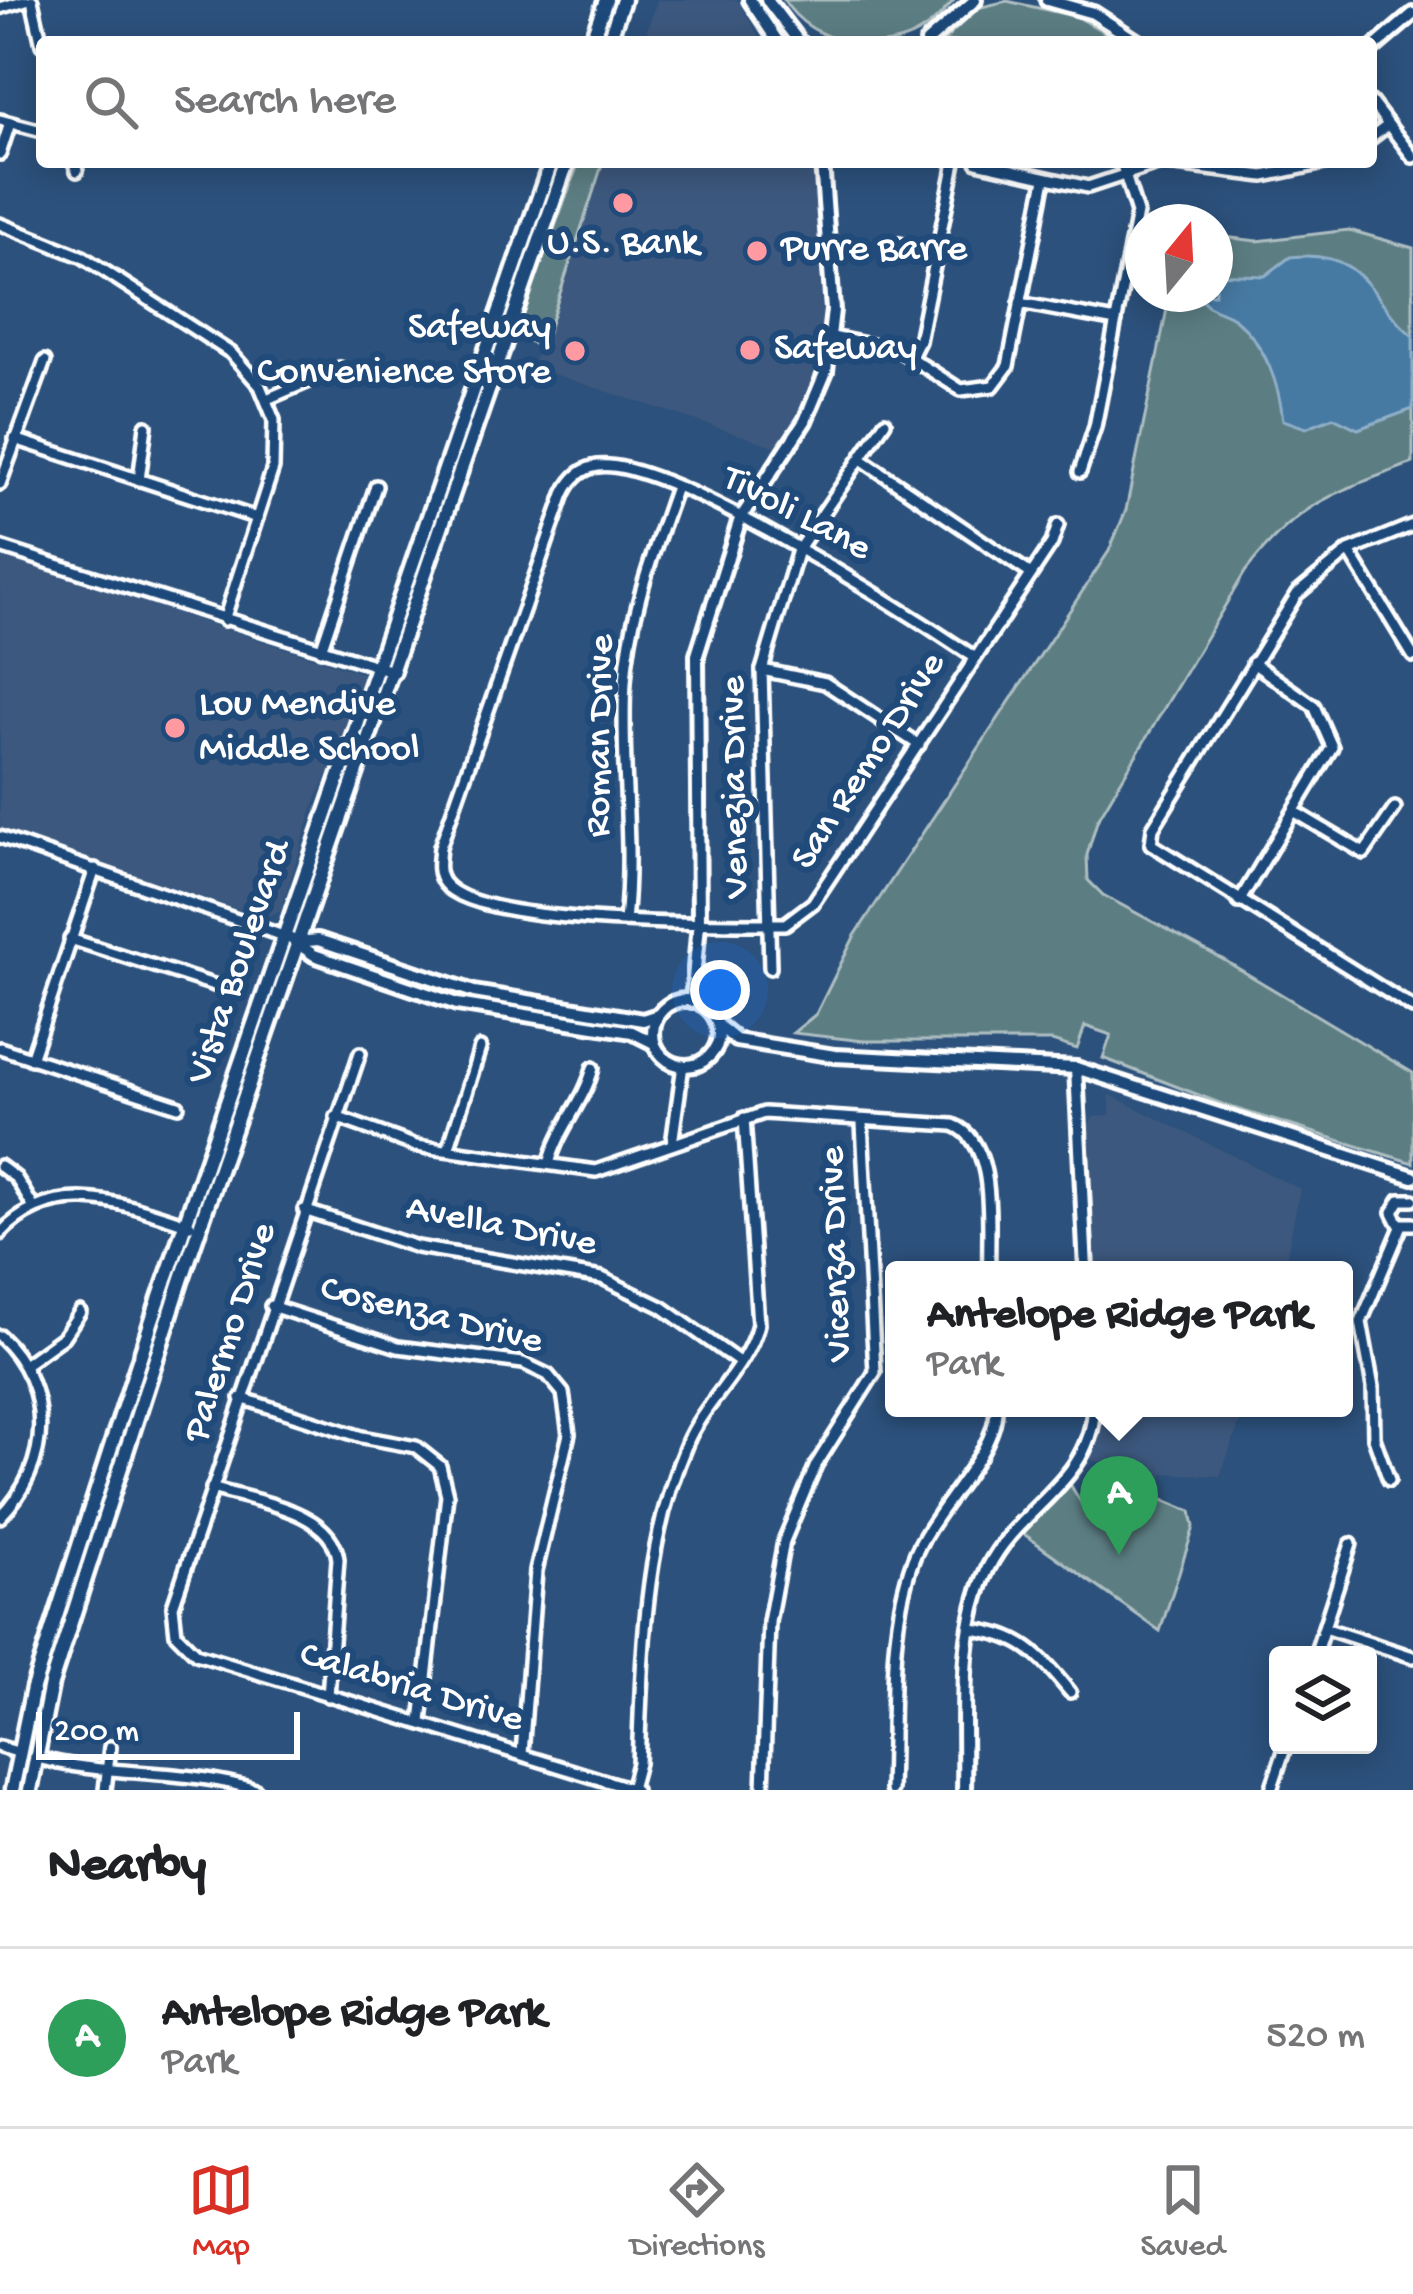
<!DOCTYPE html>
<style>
:root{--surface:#fff;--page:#f2f2f2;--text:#202124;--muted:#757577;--line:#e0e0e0;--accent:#d93025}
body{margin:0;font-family:"Gochi Hand",sans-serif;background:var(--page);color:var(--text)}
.controls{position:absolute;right:36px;bottom:36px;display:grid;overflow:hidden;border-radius:12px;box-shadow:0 6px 30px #0003}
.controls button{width:108px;height:108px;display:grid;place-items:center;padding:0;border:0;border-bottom:3px solid var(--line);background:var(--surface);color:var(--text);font:60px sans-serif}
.compass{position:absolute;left:1125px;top:204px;width:108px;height:108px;border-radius:50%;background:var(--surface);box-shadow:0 6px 30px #0003;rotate:18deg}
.scale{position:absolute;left:36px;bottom:30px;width:264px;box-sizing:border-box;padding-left:12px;border:6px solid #fff;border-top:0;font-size:33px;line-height:42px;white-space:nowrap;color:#fff;-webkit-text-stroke:9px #1f4a7a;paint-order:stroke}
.you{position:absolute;left:720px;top:990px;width:42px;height:42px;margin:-30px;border:9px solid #fff;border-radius:50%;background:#1a73e8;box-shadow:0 0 0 18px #1a73e833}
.badge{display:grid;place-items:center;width:78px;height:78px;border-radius:50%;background:var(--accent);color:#fff;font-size:39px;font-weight:700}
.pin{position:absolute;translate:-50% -99px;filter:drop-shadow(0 3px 6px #0008)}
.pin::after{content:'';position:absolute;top:63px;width:42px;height:36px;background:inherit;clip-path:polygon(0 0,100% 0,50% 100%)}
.popup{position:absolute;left:885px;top:1261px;width:468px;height:156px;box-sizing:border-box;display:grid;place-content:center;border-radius:12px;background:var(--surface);filter:drop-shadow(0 3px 9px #0005);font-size:39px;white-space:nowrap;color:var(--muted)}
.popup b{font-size:45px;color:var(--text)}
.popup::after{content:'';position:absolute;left:50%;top:100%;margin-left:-24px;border:24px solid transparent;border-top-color:var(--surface)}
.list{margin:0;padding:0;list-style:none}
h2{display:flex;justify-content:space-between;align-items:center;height:156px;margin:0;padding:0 48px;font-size:51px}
h2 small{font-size:39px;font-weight:400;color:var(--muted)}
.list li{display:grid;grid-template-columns:78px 1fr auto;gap:36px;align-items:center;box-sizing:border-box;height:180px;padding:0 48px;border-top:3px solid var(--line)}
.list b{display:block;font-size:45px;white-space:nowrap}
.list p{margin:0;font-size:39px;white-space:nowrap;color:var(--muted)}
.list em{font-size:39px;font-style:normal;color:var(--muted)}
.icon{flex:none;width:66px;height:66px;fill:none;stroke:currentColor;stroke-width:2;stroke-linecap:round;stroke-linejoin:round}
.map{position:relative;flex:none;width:1413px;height:1790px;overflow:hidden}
.search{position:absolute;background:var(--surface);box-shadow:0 6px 30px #0003;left:36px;right:36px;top:36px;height:132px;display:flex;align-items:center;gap:30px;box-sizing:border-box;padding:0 42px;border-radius:12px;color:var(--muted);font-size:45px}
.sheet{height:336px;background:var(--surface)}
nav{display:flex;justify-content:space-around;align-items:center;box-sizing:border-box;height:168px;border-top:3px solid var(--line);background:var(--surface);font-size:33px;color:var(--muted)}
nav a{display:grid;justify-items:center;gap:6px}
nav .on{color:var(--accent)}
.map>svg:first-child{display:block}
</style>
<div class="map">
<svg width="1413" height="1790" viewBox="0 0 1413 1790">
<rect width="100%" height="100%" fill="#2c517c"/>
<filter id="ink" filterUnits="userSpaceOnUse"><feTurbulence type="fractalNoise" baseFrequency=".00833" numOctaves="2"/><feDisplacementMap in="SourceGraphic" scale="24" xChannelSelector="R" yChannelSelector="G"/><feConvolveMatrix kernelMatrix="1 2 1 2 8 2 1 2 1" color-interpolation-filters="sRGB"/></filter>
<g filter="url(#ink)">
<g fill="#3c597e">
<path d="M657 0H737L762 42H643Z"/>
<path d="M603 162H813L823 335 806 399 777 447 532 367Z"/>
<path d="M0 556 367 675 368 685 314 805 280 912 261 917 0 828Z"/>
<path d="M1110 1095 1300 1189 1284 1270H1094L1086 1127 1094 1117 1110 1115Z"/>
<path d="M1103 1408H1245L1220 1476 1164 1473 1161 1480 1090 1459Z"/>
</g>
<g fill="#5c7e83" stroke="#aebec1" stroke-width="3">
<path d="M784 0H954C946 9 937 20 927 27 884 60 811 45 784 0Z"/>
<path d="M1007 1 1078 17 1121 42H943L977 8Z"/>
<path d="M579 162H603L544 342 535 345 516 332Z"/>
<path d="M1349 230 1413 248V463C1335 492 1297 503 1245 572L1097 821 1087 855 1088 880 1103 895 1224 960 1413 1073V1163L1227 1106 1103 1058 1111 1035 1085 1026 1077 1049 1052 1041H864L793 1033 816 1014 854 937 1109 551 1126 510 1170 294H1215V236L1257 241Z"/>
<path d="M1070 1484 1083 1506 1098 1511 1119 1507 1128 1486 1191 1511 1194 1527 1160 1631 1021 1532Z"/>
</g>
<path fill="#467aa3" stroke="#90afc8" stroke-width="3" d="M1290 257C1367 248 1369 300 1413 336V409L1358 429 1333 417 1306 428 1283 420C1279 385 1266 345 1236 320 1222 309 1207 312 1199 294H1215V274L1265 276Z"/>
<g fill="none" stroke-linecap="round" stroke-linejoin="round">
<g stroke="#fff" stroke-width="18">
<g id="minor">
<path d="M32 0 42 45"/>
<path d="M0 8 26 0"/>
<path d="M1371 102 1413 157"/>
<path d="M0 120 42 131"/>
<path d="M1371 138 1388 125"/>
<path d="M0 154 10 123"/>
<path d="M74 162 77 171"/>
<path d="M977 162 1088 187 1160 163 1264 176 1329 162"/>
<path d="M0 224 83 257 231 353 260 386 274 420 273 468 224 620"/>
<path d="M899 244 937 253"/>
<path d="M1020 303 1116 321"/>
<path d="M832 337 900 351 961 390 993 386 1008 366 1045 179"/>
<path d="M911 357 919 341 955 162"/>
<path d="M267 399 340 368"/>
<path d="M15 439 257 518"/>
<path d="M861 459 1031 574"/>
<path d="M1080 472 1095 427 1137 213 1121 162"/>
<path d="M139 480 146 426"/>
<path d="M0 484 45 361"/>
<path d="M0 547 395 672"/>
<path d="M1349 551 1413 656"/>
<path d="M321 650 376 486"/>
<path d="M974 657C910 614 666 457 598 466 581 468 571 479 564 494L440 847C439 860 436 873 444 883 477 927 725 924 785 924L813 903 1052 543 1058 525"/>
<path d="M762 670 825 683 919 745"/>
<path d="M1295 812 1364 853 1395 808"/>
<path d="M0 837 283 936"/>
<path d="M1151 844 1153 828 1297 594 1349 551 1413 525"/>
<path d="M1151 844 1413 1008"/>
<path d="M1239 902 1332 747 1314 706 1253 663"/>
<path d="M625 921C634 841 620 762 625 682 629 614 654 551 676 487"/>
<path d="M70 939 220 987"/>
<path d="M770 968 762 670 798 550 885 422"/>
<path d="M0 1048 178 1106"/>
<path d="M360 1053 173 1606 176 1634 196 1654 635 1790"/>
<path d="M31 1059 95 869"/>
<path d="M336 1117 416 1146 596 1171 764 1113 953 1125C999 1142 987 1230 989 1270"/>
<path d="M672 1144 683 1065"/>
<path d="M448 1150 480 1048"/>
<path d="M549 1164C559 1127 585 1100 593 1068"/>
<path d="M0 1166 16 1178 34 1208"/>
<path d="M1413 1200H1400L1393 1212 1399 1224H1413"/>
<path d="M304 1210 417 1247 602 1278 662 1307 739 1362"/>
<path d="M0 1234C55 1175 125 1204 190 1225"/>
<path d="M271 1306 398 1347 523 1363 548 1375 563 1393 569 1434 536 1571 522 1754"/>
<path d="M0 1336C54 1387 52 1465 0 1517"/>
<path d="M24 1365 63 1337 80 1312"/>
<path d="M241 1398 362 1437 416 1447 440 1466 447 1495 421 1722"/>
<path d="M1389 1480 1374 1438 1373 1387 1361 1322 1402 1225"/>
<path d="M212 1488C251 1501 332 1509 338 1559L328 1696"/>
<path d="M1324 1628 1413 1657"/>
<path d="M970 1629C1021 1634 1039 1654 1070 1692"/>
<path d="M1315 1655 1351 1544"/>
<path d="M0 1747 17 1752"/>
<path d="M34 1757C107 1778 184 1767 256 1790"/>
<path d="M631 1789 638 1763C643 1652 643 1546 687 1443 705 1401 747 1369 758 1324L744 1118"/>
<path d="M105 1790 110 1747"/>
<path d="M763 1790 769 1622 784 1541 816 1465 875 1372 862 1123"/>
<path d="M891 1790C894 1715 887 1631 913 1560 932 1509 997 1454 996 1408"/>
<path d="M1271 1790 1286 1745"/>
</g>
</g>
<g stroke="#fff" stroke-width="20">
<g id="tertiary">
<path d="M750 0 778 42"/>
<path d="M767 0 799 42"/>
<path d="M1047 0 1093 13 1138 42"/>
<path d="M927 42 975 0"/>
<path d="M1371 50 1413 14"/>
<path d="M291 939 314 955 457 1004 632 1032 654 1043"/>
<path d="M298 942 318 940 474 992 643 1020 658 1015"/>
<circle cx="686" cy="1033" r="33"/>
<path d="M692 1001 699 924 697 655 740 519 805 421 826 371 833 310 822 162"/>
<path d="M719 1026 736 1040 835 1056 1076 1068 1413 1177"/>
<path d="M1076 1068 1086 1270"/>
<path d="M964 1790C966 1719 956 1634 988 1568 1018 1507 1091 1483 1094 1408"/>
</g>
</g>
<g stroke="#fff" stroke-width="21">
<g id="secondary">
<path d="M591 42 606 0"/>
<path d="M608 42 623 0"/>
<path d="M12 1790 33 1688 152 1320 551 162"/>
<path d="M30 1790 51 1684 181 1281 567 162"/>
</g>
</g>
<use href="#minor" stroke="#1f4a7a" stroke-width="9"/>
<use href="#tertiary" stroke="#1f4a7a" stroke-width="10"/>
<use href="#secondary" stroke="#1f4a7a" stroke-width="12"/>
</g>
</g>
<g fill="#ff9aa2" stroke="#1f4a7a" stroke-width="4.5">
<circle cx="623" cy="203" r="12"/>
<circle cx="757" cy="251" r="12"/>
<circle cx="750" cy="350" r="12"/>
<circle cx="575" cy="351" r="12"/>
<circle cx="175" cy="728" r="12"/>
</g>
<g text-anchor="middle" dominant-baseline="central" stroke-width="12" stroke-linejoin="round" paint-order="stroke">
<g font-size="39" fill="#fff" stroke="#1f4a7a" text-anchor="start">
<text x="623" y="245" text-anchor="middle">U.S. Bank</text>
<text x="781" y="251">Purre Barre</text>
<text x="551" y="329" text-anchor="end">Safeway<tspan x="551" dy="45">Convenience Store</tspan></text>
<text x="774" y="350">Safeway</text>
<text x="199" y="706">Lou Mendive<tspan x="199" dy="45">Middle School</tspan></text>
</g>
<g font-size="39" fill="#fff" stroke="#1f4a7a">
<text transform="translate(796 515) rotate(28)">Tivoli Lane</text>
<text transform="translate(602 736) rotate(-89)">Roman Drive</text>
<text transform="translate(870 762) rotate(-57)">San Remo Drive</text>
<text transform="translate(737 787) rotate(-91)">Venezia Drive</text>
<text transform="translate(241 963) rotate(-71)">Vista Boulevard</text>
<text transform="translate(501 1228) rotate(11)">Avella Drive</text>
<text transform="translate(838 1254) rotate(-92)">Vicenza Drive</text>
<text transform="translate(431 1317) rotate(14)">Cosenza Drive</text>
<text transform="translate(232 1333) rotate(-72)">Palermo Drive</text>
<text transform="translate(411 1689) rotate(17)">Calabria Drive</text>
</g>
</g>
</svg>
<div class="controls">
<button><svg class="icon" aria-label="layers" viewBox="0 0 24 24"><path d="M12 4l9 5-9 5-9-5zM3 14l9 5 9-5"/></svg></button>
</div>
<svg class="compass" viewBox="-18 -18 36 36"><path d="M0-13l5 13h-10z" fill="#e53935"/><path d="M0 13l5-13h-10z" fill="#757577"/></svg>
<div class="scale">200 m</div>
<div class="you"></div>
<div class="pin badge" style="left:1119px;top:1555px;background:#2e9e5b">A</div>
<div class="popup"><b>Antelope Ridge Park</b>Park</div>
<div class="search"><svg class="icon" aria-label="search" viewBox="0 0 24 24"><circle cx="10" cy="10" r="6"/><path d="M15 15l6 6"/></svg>Search here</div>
</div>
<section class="sheet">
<h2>Nearby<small></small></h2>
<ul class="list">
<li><span class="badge" style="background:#2e9e5b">A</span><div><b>Antelope Ridge Park</b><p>Park</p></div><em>520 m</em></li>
</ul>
</section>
<nav>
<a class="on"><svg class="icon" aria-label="map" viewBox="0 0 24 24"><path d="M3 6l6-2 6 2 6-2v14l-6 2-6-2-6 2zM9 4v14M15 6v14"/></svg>Map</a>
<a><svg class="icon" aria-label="directions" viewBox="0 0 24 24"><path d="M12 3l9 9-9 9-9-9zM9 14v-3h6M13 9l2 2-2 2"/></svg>Directions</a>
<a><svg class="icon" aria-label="saved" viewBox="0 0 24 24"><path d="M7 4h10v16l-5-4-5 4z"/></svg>Saved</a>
</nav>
